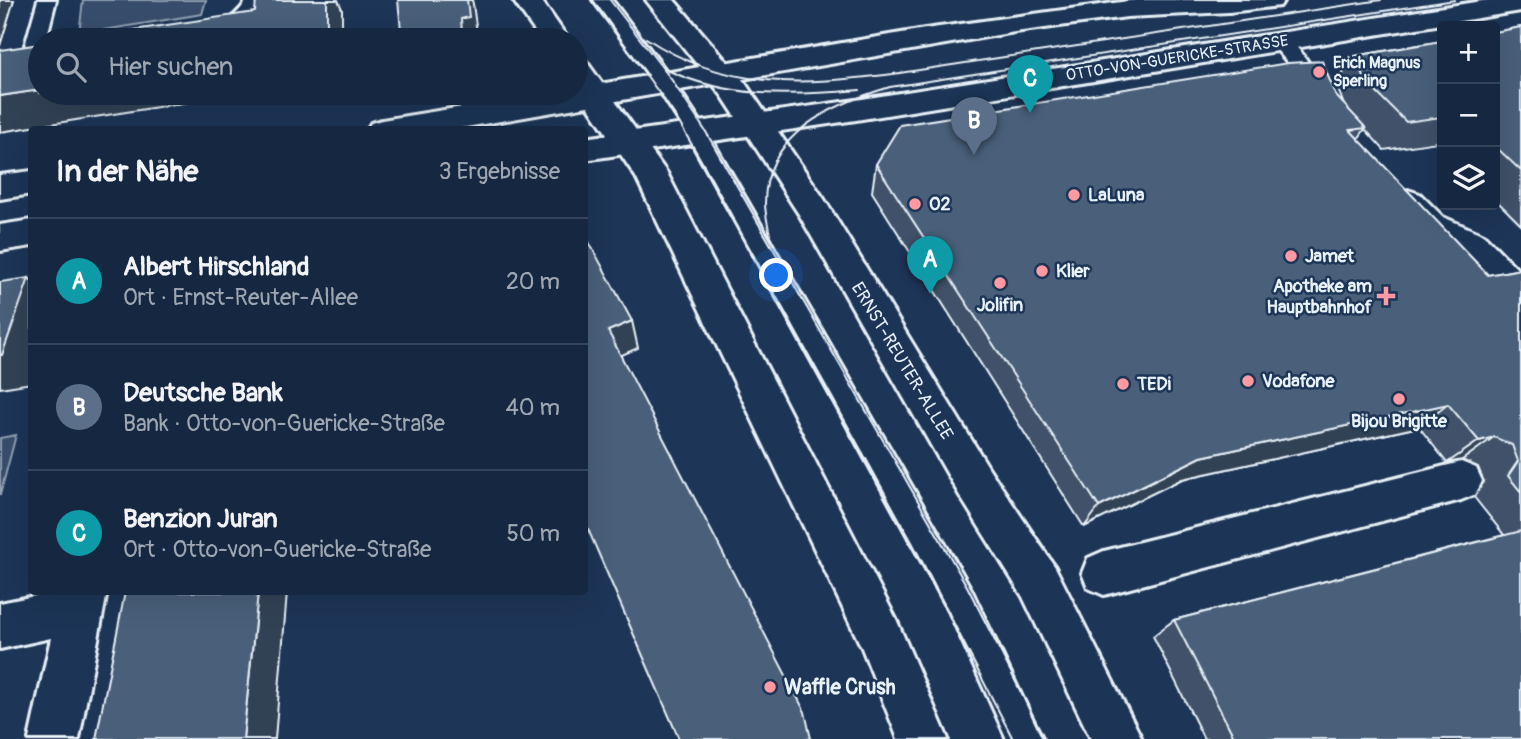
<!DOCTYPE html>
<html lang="de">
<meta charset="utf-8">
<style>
:root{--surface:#162841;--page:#1f3048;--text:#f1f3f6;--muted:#9ea6b1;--line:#35445a;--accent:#95b2f1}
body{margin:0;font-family:Pangolin,sans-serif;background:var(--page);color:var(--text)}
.controls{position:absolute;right:21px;top:21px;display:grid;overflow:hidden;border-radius:7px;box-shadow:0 7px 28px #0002}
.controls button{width:63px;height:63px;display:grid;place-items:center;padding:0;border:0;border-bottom:2px solid var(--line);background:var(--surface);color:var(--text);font:35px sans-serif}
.you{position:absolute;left:777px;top:276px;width:24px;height:24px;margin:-18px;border:5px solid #fff;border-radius:50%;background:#1a73e8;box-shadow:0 0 0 10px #1a73e833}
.badge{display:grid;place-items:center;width:46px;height:46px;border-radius:50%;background:var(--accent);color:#fff;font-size:23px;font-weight:700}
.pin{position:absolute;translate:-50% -58px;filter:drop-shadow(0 2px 4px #0008)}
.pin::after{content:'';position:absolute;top:37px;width:24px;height:21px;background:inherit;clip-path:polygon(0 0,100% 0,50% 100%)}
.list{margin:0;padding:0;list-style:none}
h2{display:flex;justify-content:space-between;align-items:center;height:91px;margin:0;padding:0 28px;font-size:30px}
h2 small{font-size:23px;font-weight:400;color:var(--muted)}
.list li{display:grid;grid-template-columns:46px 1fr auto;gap:21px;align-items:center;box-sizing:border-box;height:126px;padding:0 28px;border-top:2px solid var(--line)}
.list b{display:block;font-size:26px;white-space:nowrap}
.list p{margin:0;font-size:23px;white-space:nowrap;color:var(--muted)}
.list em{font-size:23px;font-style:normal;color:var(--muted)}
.icon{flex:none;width:38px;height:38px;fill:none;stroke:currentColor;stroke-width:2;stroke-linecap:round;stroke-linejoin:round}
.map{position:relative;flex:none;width:1521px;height:739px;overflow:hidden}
.search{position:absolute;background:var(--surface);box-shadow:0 7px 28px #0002;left:28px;top:28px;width:560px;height:77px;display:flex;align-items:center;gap:18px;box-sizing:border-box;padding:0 24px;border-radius:38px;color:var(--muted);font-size:26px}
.panel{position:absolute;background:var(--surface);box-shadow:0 7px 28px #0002;left:28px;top:126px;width:560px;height:469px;border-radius:7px}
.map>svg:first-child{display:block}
</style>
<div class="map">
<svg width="1521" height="739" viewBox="0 0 1521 739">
<rect width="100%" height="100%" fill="#1d3557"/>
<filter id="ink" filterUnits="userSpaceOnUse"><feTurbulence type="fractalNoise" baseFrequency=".0143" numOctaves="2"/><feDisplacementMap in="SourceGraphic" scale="14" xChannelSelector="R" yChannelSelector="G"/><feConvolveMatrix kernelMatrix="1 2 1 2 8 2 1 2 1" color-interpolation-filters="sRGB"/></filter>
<g filter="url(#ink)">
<g fill="#374d6c" stroke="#909fb2" stroke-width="2">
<path d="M83 0H206L202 14 79 34Z"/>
<path d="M16 435 0 495V438Z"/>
</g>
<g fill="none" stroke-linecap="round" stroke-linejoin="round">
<g stroke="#e8f1f8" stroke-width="6">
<g id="service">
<path d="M38 0H56L46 40H40V60L33 58 25 46Z"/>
<path d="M247 0H265C240 44 200 42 155 40 169 22 221 44 247 0Z"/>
<path d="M593 0H612L670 76 708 133 971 589 1042 739H1007L949 611 687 134 656 85Z"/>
<path d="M1279 35C1291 38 1301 52 1308 62L1305 66H1291L1269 41Z"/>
</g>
</g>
<g stroke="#e8f1f8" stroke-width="6">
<g id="pedestrian">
<path d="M1408 190 1420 194 1443 217 1484 235 1521 273V302L1515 304 1502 300 1460 253 1419 235 1391 202 1396 194Z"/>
<path d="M1461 462 1476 468 1482 481 1476 494 1461 500 1104 595 1088 588 1082 573 1088 558 1104 551Z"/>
</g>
</g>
<g stroke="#e8f1f8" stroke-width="6">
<path id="minor" d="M55 592H107L79 739H29L51 638 0 649V603Z"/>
</g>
<g stroke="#e8f1f8" stroke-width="6">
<g id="tertiary">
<path d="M1136 0H1284L1280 6 1229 12 1127 17 1015 32 449 130H367L371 123 382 120 549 93H576V88L925 29Z"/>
<path d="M1488 0H1521V11L856 120 584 160V138L856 100Z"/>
<path d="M32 171V194L0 199V175Z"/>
<path d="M32 220V246L0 251V225Z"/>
</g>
</g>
<g stroke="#e8f1f8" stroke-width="6">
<g id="secondary">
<path d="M513 0H541L569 40H541Z"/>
<path d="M646 0H674L745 83 824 199 990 470 1055 567 1142 739H1091L1023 597 960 496 800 216 723 97Z"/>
<path d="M576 58 586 61 667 173 896 619 948 739H898L862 648 636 177 576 88Z"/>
</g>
</g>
<use href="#service" fill="#1d3557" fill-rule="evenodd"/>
<use href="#pedestrian" fill="#1d3557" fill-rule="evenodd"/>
<use href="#minor" fill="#1d3557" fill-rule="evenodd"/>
<use href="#tertiary" fill="#1d3557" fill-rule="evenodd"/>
<use href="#secondary" fill="#1d3557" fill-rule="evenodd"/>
<g stroke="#e8f1f8" stroke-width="2">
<path d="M593 0 674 114 702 162 913 544 1013 739"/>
<path d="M610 0 671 79 706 132 968 588 1045 739"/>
<path d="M646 38C726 91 802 85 893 74L1381 0"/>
<path d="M665 69C728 99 792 96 860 90"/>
<path d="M770 235C768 225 765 213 765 203 765 133 833 104 890 87L1455 0"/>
</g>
</g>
<g fill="#3f5169" stroke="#e8f1f8" stroke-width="2">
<path d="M1521 27V225L1495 199V32Z"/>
<path d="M1442 41V148L1437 142 1384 150 1365 129 1358 139 1488 275 1521 269V739H1204L1153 636 1174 620 1504 535 1474 497 1484 482 1478 467 1462 460 1447 463 1419 427 1182 479 1084 527 872 192 876 164 1336 96 1344 105 1336 84 1355 56Z"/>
</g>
<g fill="#334255" stroke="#e8f1f8" stroke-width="2">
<path d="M0 0H14L0 46Z"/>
<path d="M327 0H338L342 9V40H327Z"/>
<path d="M467 0H472L473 4 478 40H414L461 19Z"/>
<path d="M40 90V93H246L0 132V96Z"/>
<path d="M29 278 32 281V383L0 388V355Z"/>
<path d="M632 321 638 348 615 358 608 331Z"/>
<path d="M1448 404 1419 427 1182 479 1084 527 1099 507 1201 457Z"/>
<path d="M1494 437 1462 460 1447 463 1479 441Z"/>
<path d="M258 592H287L275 739H243Z"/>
</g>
<g fill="#495e7a" stroke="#e8f1f8" stroke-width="2">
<path d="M256 0H327V40H66L255 12Z"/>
<path d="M398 0H467L469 17 461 19 462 33 414 40H402Z"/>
<path d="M1521 27V171L1495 146V32Z"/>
<path d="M1442 41V117L1406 122 1366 82 1355 56Z"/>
<path d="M40 44V90L0 96V50Z"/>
<path d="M1322 61 1336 96 1366 128 1350 130 1488 275 1521 269V492L1508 476 1518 461 1512 445 1494 437 1479 441 1448 404 1201 457 1099 507 876 164 900 125 1288 63Z"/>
<path d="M584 233 632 321 608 331 805 712 811 739H679L584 520Z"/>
<path d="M29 278 2 355H0V282Z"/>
<path d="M1521 531V739H1235L1174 620Z"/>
<path d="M125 592H258L243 739H96Z"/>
</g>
</g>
<g fill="#ff9aa2" stroke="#1d3557" stroke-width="2.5">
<circle cx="1319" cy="72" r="7"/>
<circle cx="1074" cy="195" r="7"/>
<circle cx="915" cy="204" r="7"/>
<circle cx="1291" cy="256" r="7"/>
<circle cx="1042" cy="271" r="7"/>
<circle cx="1000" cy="283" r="7"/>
<path d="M1382.5 285.5h7v7h7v7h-7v7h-7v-7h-7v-7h7z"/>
<circle cx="1248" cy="381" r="7"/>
<circle cx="1123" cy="384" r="7"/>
<circle cx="1399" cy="399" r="7"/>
<circle cx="770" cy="687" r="7"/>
</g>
<g text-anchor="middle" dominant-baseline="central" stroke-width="5" stroke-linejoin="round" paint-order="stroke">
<g font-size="16" fill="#e8f1f8" stroke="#1d3557">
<text transform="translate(1177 58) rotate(-9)">OTTO-VON-GUERICKE-STRASSE</text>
</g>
<g font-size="16" font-weight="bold" fill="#e8f1f8" stroke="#1d3557" text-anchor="start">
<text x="1333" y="63">Erich Magnus<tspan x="1333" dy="18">Sperling</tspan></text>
</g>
<g font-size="18" font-weight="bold" fill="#e8f1f8" stroke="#1d3557" text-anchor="start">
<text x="1088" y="195">LaLuna</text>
<text x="929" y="204">O2</text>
<text x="1305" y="256">Jamet</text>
<text x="1056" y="271">Klier</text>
<text x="1372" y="286" text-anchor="end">Apotheke am<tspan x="1372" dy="21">Hauptbahnhof</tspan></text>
<text x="1000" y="305" text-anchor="middle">Jolifin</text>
<text x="1262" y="381">Vodafone</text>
<text x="1137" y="384">TEDi</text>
<text x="1399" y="421" text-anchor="middle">Bijou Brigitte</text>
</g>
<g font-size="18" fill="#e8f1f8" stroke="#1d3557">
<text transform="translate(902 361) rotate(59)">ERNST-REUTER-ALLEE</text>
</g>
<g font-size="21" font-weight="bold" fill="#e8f1f8" stroke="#1d3557" text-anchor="start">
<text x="784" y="687">Waffle Crush</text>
</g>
</g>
</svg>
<div class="controls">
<button>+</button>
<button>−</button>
<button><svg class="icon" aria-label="layers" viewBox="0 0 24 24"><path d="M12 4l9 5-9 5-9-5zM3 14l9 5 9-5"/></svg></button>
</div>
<div class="you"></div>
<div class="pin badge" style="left:930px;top:294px;background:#0f9aa8">A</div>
<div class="pin badge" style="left:974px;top:155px;background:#5c6f8a">B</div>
<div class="pin badge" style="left:1030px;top:113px;background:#0f9aa8">C</div>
<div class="search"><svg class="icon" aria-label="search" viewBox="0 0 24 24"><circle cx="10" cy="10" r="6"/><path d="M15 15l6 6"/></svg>Hier suchen</div>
<section class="panel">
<h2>In der Nähe<small>3 Ergebnisse</small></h2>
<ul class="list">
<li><span class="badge" style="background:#0f9aa8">A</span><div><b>Albert Hirschland</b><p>Ort · Ernst-Reuter-Allee</p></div><em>20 m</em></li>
<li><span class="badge" style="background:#5c6f8a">B</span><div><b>Deutsche Bank</b><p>Bank · Otto-von-Guericke-Straße</p></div><em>40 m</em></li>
<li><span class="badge" style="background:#0f9aa8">C</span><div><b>Benzion Juran</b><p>Ort · Otto-von-Guericke-Straße</p></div><em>50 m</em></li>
</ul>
</section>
</div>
